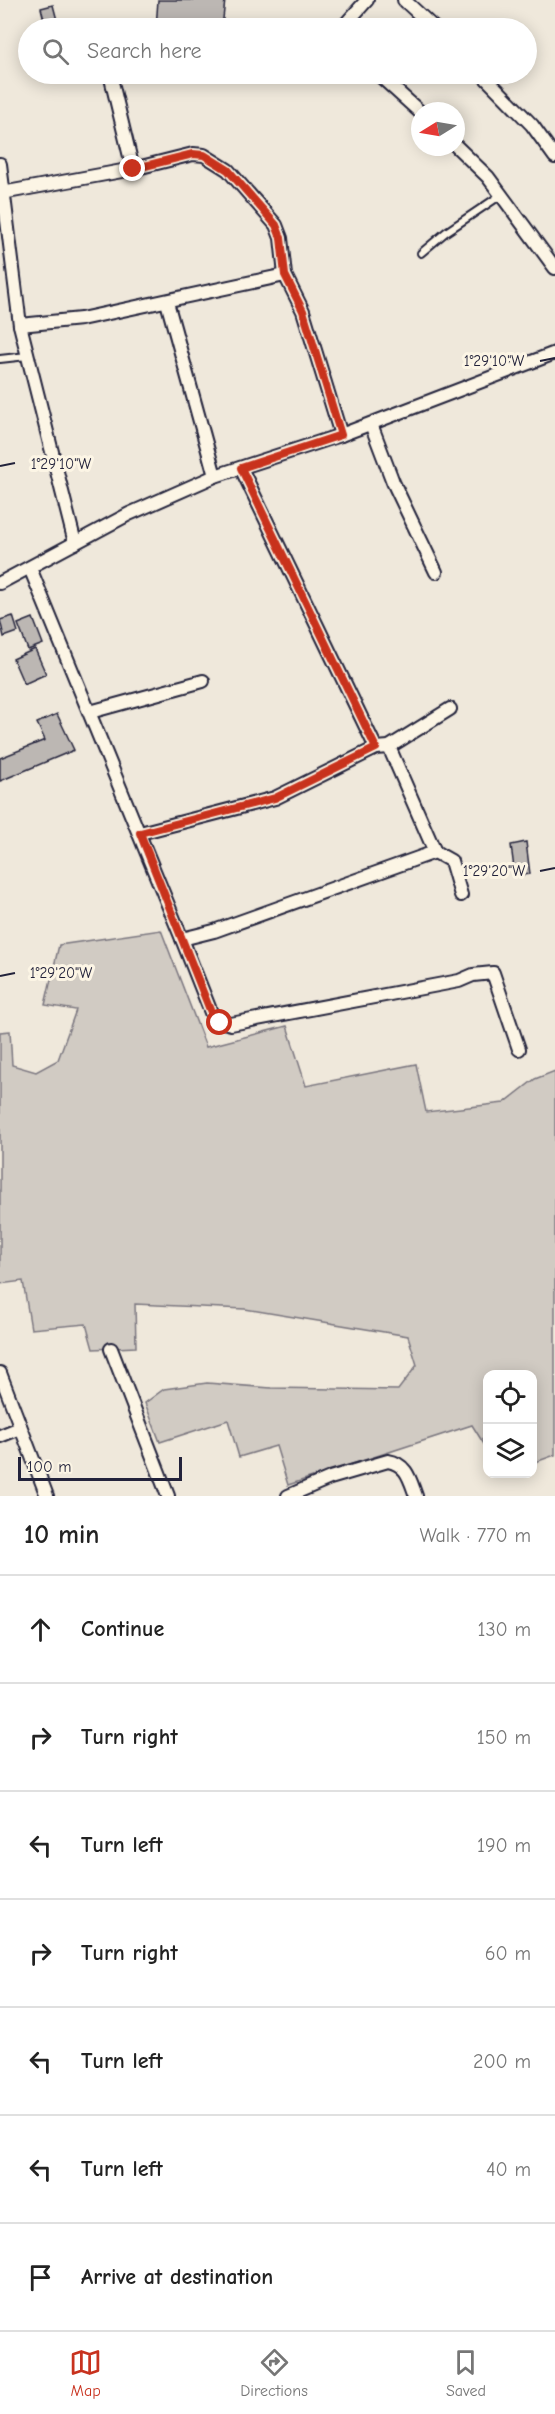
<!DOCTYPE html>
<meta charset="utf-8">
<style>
:root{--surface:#fff;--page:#f6f6f6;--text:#222;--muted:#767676;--line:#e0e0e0;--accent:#c8321e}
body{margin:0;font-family:"Comic Neue",sans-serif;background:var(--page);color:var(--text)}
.controls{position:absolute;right:18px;bottom:18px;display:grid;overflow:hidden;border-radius:12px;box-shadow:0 3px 15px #0003}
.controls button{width:54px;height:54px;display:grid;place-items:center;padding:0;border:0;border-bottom:2px solid var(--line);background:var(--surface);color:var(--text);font:30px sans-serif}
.compass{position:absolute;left:411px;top:102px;width:54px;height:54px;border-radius:50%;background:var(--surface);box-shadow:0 3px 15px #0003;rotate:259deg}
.scale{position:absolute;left:18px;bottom:15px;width:164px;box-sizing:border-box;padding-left:6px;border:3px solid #22223b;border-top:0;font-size:16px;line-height:21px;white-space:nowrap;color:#22223b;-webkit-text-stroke:4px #fcf5e5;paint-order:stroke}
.stop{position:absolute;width:18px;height:18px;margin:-14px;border:4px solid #c8321e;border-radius:50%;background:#fff}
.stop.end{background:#c8321e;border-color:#fff;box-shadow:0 2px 6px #0008}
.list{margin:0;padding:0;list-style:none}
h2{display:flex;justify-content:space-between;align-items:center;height:78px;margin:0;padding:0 24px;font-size:26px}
h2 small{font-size:20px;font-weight:400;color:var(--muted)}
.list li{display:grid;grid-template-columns:39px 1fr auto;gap:18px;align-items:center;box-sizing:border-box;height:108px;padding:0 24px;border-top:2px solid var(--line)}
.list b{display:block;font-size:22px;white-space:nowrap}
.list em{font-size:20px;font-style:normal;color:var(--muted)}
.icon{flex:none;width:33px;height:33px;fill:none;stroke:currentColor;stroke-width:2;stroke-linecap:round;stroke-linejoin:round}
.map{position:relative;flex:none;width:555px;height:1496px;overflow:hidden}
.search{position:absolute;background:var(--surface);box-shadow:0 3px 15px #0003;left:18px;right:18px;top:18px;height:66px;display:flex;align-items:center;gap:15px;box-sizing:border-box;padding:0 21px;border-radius:33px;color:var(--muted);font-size:22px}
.sheet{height:834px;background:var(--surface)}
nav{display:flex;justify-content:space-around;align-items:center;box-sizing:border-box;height:84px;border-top:2px solid var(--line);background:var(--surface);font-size:16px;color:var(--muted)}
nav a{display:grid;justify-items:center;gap:3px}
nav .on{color:var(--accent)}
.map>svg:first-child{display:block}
</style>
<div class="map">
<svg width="555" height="1496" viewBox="0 0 555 1496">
<rect width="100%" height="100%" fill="#efe8db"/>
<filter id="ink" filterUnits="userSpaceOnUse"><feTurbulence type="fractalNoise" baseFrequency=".0167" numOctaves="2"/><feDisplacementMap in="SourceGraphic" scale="12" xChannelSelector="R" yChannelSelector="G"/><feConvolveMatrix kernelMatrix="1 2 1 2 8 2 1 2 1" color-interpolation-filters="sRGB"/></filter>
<g filter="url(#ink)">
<path fill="#d1cbc3" stroke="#7a767f" stroke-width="1.5" d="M161 930 206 1047 287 1026 306 1086 416 1064 426 1112 504 1103 535 1079 555 1071V1455L533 1463 532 1374H488L487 1449 472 1425 288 1485 276 1446 239 1457 228 1420 160 1442 145 1403 164 1389 207 1383 271 1388 398 1390 417 1365 408 1336 245 1309 135 1304 136 1347 93 1349 86 1324 31 1329 23 1281 0 1284V1032L10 1031 12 1065 36 1072 58 1060 76 1010 45 1005 59 945Z"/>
<g fill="#bcb7b3" stroke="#22223b" stroke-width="1.5">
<path d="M158 0H225L222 28H156Z"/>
<path d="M53 5 59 28H46L41 8Z"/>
<path d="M13 616 18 632 4 637 0 620Z"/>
<path d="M33 618 43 644 28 650 18 624Z"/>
<path d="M35 649 46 674 24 684 13 659Z"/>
<path d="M57 714 74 750 0 781V758L45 740 37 723Z"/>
<path d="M526 842 530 874 515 876 511 845Z"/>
</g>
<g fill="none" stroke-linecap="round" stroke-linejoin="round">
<g stroke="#22223b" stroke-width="10">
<g id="lane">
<path d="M421 253 446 232 501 195"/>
<path d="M0 359 27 356"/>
</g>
</g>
<g stroke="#22223b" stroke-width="16">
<g id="street">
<path d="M404 0 434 28"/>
<path d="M342 28 367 0"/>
<path d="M110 74 133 169"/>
<path d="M378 74 420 112"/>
<path d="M482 74 532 125 555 157"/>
<path d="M67 76 78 74"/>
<path d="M456 146 488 177 555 268"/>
<path d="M0 164 20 325 75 543"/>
<path d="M2 193 133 169 193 154 204 155 228 170 276 225 281 238 285 275"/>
<path d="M167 302 215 476"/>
<path d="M20 325 81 319 285 275 303 311 341 435"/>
<path d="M371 424 393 482 436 572"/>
<path d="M241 468 376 748"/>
<path d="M30 568 182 939 214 931 435 852 451 861 461 895"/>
<path d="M0 583 129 514 215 476 341 435 555 353"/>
<path d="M90 712 203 681"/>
<path d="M389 747 435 852"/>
<path d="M140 833 275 798 376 748 389 747 450 709"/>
<path d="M182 939 214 1020 231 1024 459 981 473 975 493 973 519 1049"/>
<path d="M111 1349 168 1496"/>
<path d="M0 1373 47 1496"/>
<path d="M0 1436 20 1428"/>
<path d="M288 1496 330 1478 388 1461C407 1464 410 1480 416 1496"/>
</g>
</g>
<use href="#lane" stroke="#fcf5e5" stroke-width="6"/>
<use href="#street" stroke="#fcf5e5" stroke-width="12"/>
</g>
</g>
<g fill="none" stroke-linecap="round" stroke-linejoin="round" filter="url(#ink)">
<path stroke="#c8321e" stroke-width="8" d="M133 169 193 154 204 155 228 170 276 225 281 238 285 275 303 311 341 435 241 468 376 748 275 798 140 833 214 1020 220 1023"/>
</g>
<path fill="none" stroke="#22223b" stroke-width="2" d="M540 361 555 358M0 466 15 463M540 871 555 868M0 976 15 973"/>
<g font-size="15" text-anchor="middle" fill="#22223b" stroke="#fcf5e5" stroke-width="6" stroke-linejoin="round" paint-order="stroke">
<text x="494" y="366">1°29'10"W</text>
<text x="61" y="469">1°29'10"W</text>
<text x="494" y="876">1°29'20"W</text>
<text x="61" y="978">1°29'20"W</text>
</g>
</svg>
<div class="controls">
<button><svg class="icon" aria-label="locate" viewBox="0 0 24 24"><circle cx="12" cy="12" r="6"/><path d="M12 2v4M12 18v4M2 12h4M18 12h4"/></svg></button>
<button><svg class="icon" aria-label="layers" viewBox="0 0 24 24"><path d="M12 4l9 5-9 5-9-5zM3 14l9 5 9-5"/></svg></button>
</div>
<svg class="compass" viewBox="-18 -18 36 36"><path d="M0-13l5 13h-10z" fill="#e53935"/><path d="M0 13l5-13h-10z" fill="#767676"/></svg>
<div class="scale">100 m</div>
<div class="stop" style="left:220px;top:1023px"></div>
<div class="stop end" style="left:133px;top:169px"></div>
<div class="search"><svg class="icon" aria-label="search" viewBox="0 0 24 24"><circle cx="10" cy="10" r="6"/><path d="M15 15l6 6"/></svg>Search here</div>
</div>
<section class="sheet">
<h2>10 min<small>Walk · 770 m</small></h2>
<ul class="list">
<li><svg class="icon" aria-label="ahead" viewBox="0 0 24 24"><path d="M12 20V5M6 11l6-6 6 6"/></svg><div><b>Continue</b></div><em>130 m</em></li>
<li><svg class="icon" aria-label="right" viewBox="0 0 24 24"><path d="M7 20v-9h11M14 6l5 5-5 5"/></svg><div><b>Turn right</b></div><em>150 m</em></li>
<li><svg class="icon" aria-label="left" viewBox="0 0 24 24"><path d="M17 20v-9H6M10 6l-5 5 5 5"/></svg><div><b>Turn left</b></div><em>190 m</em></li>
<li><svg class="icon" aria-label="right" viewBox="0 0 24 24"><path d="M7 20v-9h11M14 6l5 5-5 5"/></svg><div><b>Turn right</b></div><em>60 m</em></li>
<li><svg class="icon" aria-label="left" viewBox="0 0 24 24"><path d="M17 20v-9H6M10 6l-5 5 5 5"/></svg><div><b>Turn left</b></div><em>200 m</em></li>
<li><svg class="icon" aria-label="left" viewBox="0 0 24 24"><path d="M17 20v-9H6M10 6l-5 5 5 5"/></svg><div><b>Turn left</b></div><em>40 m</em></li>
<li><svg class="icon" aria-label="arrive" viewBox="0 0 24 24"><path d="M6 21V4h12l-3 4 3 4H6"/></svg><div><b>Arrive at destination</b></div></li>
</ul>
</section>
<nav>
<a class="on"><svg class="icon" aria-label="map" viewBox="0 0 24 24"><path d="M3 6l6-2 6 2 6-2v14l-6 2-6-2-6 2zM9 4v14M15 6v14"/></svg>Map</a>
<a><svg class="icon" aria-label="directions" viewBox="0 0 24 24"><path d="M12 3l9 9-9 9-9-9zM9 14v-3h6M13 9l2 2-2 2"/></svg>Directions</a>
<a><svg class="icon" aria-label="saved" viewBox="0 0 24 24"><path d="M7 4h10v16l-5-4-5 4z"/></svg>Saved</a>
</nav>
